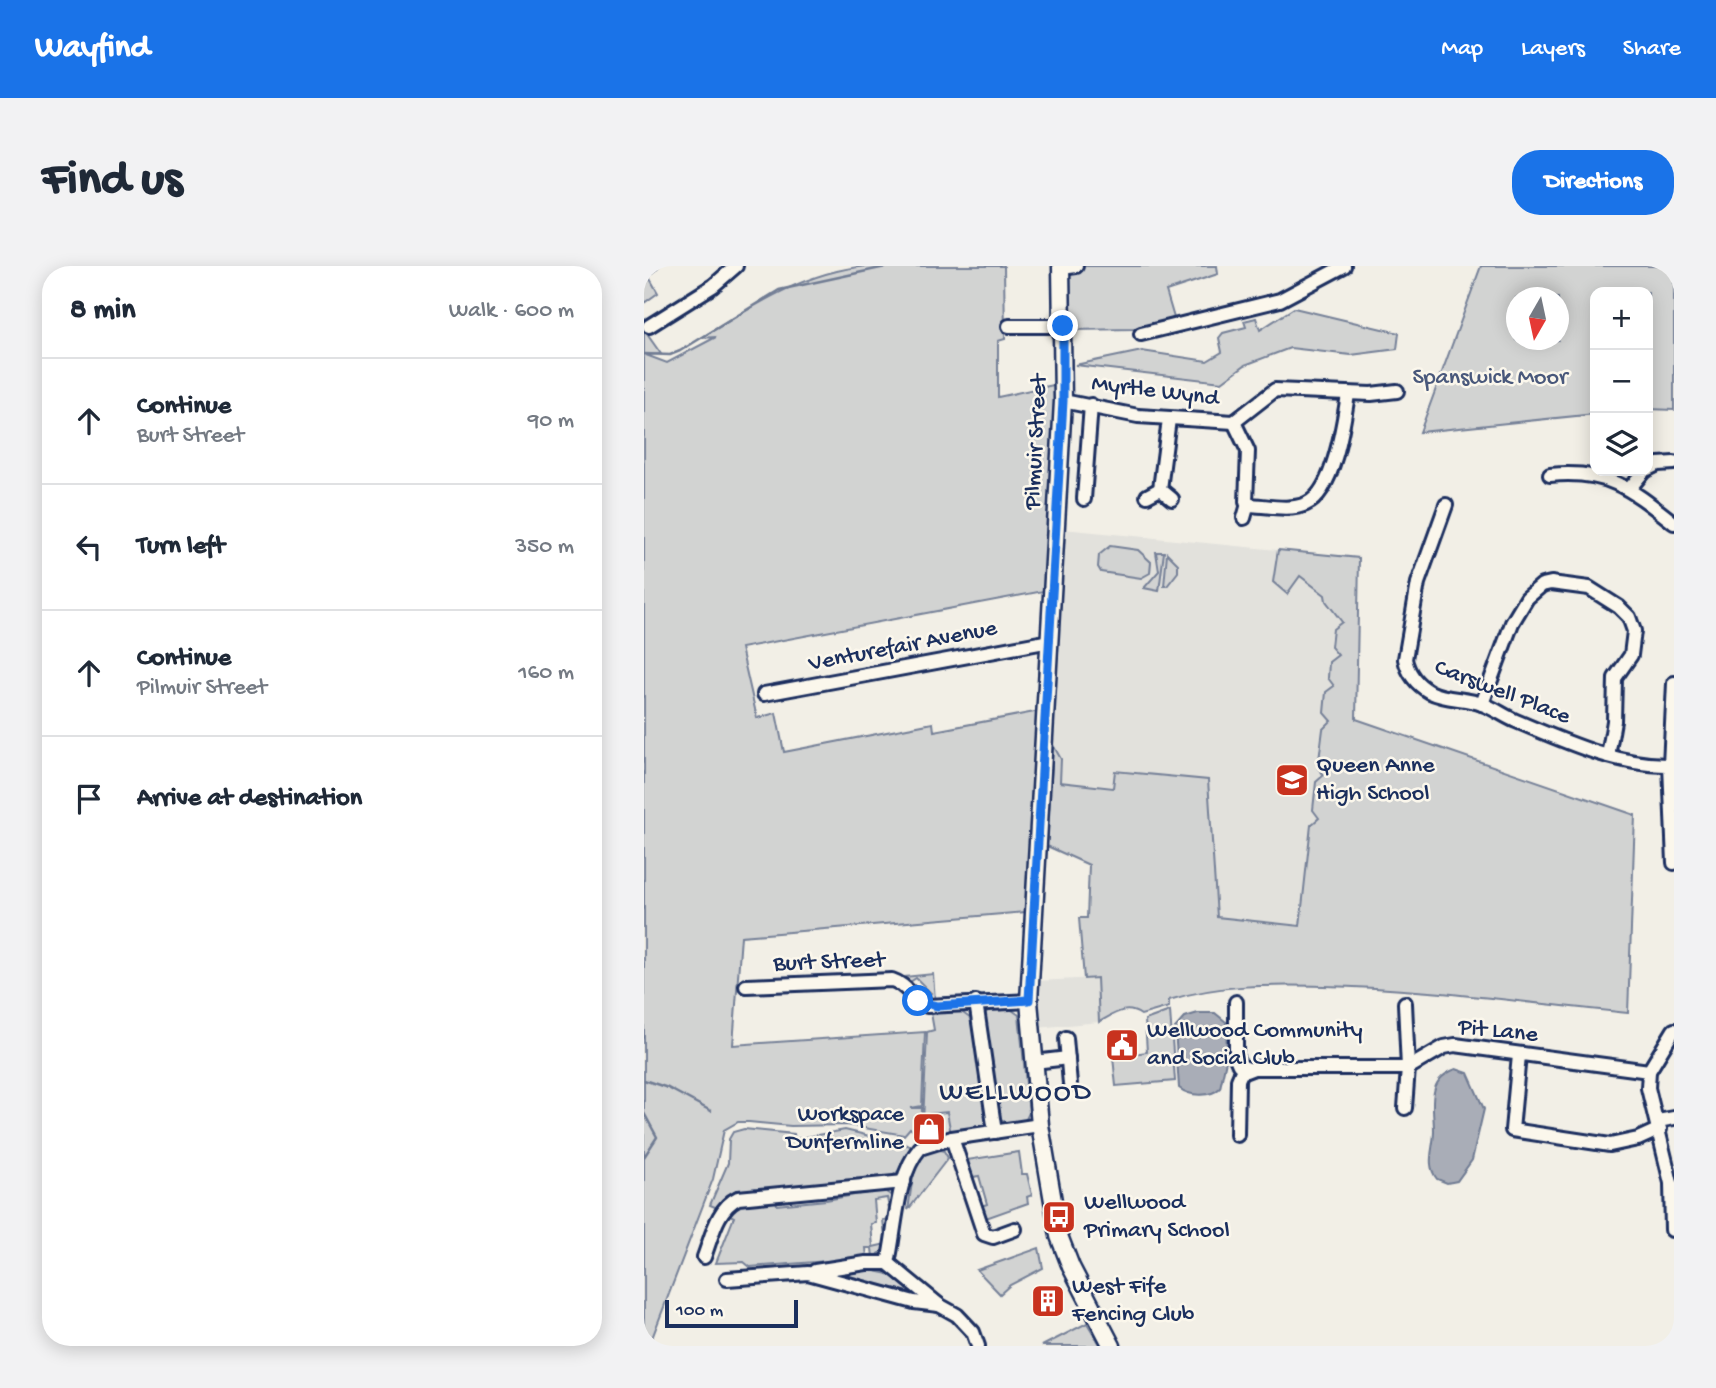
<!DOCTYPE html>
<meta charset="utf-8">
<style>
:root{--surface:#fff;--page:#f2f2f3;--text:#1f2937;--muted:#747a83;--line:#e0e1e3;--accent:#1a73e8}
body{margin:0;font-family:"Gochi Hand",sans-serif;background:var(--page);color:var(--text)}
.controls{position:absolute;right:21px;top:21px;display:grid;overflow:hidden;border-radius:14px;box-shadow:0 4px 18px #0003}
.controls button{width:63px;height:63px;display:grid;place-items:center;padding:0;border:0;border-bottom:2px solid var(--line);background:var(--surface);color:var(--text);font:35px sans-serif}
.compass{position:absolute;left:862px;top:21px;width:63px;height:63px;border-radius:50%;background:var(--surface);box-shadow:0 4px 18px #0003;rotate:189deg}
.scale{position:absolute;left:21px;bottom:18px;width:133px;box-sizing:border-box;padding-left:7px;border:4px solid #1b2f5e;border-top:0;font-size:19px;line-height:24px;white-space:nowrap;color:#1b2f5e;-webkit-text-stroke:5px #fbf7ec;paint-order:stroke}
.stop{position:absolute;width:21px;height:21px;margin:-16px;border:5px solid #1a73e8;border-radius:50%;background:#fff}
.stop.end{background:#1a73e8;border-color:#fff;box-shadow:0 2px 7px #0008}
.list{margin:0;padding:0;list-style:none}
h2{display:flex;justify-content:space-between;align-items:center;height:91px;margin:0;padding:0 28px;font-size:30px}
h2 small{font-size:23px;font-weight:400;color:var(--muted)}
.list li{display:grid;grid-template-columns:46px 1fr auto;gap:21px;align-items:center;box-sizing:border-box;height:126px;padding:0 28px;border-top:2px solid var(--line)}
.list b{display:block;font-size:26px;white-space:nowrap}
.list p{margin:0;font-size:23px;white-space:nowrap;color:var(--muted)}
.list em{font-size:23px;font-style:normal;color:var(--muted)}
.icon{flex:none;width:38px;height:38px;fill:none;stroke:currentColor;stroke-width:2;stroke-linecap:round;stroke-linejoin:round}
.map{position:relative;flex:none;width:1030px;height:1080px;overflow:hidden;border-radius:28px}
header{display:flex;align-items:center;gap:42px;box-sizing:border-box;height:98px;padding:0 35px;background:var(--accent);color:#fff}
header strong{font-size:33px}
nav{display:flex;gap:38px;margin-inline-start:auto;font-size:24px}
.intro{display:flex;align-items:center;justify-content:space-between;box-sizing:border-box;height:168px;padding:0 42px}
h1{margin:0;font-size:49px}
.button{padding:18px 32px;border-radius:28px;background:var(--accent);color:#fff;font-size:24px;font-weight:700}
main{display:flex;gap:42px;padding:0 42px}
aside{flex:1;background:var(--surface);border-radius:28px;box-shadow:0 4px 18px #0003}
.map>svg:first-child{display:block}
</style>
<header>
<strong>Wayfind</strong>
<nav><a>Map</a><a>Layers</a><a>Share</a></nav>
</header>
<div class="intro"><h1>Find us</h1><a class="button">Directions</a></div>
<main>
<aside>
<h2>8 min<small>Walk · 600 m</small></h2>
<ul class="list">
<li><svg class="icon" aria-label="ahead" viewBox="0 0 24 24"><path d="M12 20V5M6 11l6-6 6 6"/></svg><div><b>Continue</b><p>Burt Street</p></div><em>90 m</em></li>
<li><svg class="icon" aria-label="left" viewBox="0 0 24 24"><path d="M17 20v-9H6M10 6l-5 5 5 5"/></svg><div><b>Turn left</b></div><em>350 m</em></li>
<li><svg class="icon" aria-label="ahead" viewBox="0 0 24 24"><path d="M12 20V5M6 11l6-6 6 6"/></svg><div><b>Continue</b><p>Pilmuir Street</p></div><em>160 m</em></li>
<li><svg class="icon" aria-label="arrive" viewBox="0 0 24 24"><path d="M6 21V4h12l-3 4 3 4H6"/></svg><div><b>Arrive at destination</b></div></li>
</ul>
</aside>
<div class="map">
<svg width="1030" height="1080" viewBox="0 0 1030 1080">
<rect width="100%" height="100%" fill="#f2efe6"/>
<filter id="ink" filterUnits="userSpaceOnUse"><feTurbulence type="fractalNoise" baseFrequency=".0143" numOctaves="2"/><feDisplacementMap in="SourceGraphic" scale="14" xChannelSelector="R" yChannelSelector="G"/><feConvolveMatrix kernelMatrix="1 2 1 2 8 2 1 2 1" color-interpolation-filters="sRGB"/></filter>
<g filter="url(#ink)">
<g fill="#e2e1dc">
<path d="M419 263 715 292 712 453 991 549 984 747 738 721 641 719 559 724 445 599 403 580Z"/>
<path d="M453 712 455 756 393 762V715Z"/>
<path d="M303 846 307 868 281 870 280 858 285 856V848Z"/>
</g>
<g fill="#d2d3d2" stroke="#768198" stroke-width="2" fill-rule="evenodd">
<path d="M0 0H15L5 11 14 27 0 37Z"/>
<path d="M222 0H360L361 73 354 75V131L414 118 405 324 97 382 113 452 132 447 140 486 289 457 290 465 396 445 382 646 97 670 89 779 281 766 278 840 267 842H278L277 867 274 869 266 862 260 869 203 859 147 860 105 856H94L80 864 69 913 5 1080H0V64L17 88 2 89 23 97 72 71 57 72C109 40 160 6 222 0Z"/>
<path d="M424 0H573L574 8 522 25 530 52 491 63 426 64Z"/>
<path d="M837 0H1030V144L1004 143V26H951V148L776 166ZM872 32H914V74H872Z"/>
<path d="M650 42 755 67 753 83 707 89 646 82 601 99 578 116 431 99 498 85 563 95 578 86 575 72 579 67 602 61 600 55 612 52 616 64Z"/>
<path d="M466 280 494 284 507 296 506 307 497 312 457 306 454 301 455 289Z"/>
<path d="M634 284 715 292 712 453 991 549 984 747C882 737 781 722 679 720 627 719 575 718 525 734V741L497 749C482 738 470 748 455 756L453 712 440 713 435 652H443L445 599 403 580 409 479 417 493 416 516 469 522 471 505 564 514 573 651 656 660 667 559 675 552 669 544 672 516 680 509 674 502 679 463 687 455 680 447 682 426 690 420 684 412 685 396 694 389 687 381 689 363 698 356 682 335 681 329 656 310 643 328 629 316Z"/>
<path d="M512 286H520L515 325 500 322 515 305Z"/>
<path d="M523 287 534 298V306L523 320H520Z"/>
<path d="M289 708 291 734 282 733 287 727 272 712 266 716 260 711Z"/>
<path d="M365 742 375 749 385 847 381 855 365 858 354 851 340 748 346 743Z"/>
<path d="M315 744 327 753 343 853 339 862 307 868 303 846 285 848V856L279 857 283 766 290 764 287 747Z"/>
<path d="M526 745 531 815 472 820 469 791 503 786 501 754Z"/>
<path d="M100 863 150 868 151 873 201 864 267 880 257 903 246 912 101 926 76 943 66 939 84 897 85 873 89 866Z"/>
<path d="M292 883 300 885 304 892 264 944C268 922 267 888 292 883Z"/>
<path d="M375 886 378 908H383L388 929 383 931 384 937 342 952 337 940 343 938 335 910 323 912 319 900 324 899 323 894Z"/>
<path d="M239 924 251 932 241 984 229 991 228 982H222L223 992 106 1001 100 996 72 997 90 951 82 947 87 938 132 934 133 939 182 934ZM243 932 247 953 239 954 242 978 229 981 227 958 232 957 230 934Z"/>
<path d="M395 982 399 1002 366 1019 356 1028 333 1004Z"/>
<path d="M226 1004 245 1008 280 1034 190 1008Z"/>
<path d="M443 1057 457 1080H398Z"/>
</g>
<g fill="#a9adb7" stroke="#707b93" stroke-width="2">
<path d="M554 747H571L582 756 583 790 576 822C566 832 545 830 535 822L531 762 541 751Z"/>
<path d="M812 803 824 807 840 843 828 894 813 915 803 917 793 913C781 898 790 882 790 865 790 840 781 814 812 803Z"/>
</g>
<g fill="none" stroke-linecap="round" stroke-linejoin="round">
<g stroke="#707b93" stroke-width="2.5">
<path d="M0 88 26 89 36 85 135 24 246 0"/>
<path d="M0 814 24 822 67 845"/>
<path d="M0 847 13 871 0 891"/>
</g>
<g stroke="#1b2f5e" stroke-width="18">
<g id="minor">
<path d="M418 2 432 0"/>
<path d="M5 60 69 20 92 0"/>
<path d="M365 60H419"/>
<path d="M497 68 636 34 700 0"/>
<path d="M419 135 494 150 590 156 631 124 727 128 753 125"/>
<path d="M590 156 604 185 602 236 607 239C623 240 647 245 662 238 690 226 700 155 704 128"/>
<path d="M1004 203 1014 198 1030 197"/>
<path d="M906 209C964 203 987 223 1030 257"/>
<path d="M986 222 1000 205"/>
<path d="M516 223 525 153"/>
<path d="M503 230 516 223 528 233"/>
<path d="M440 233 447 139"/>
<path d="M802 239 774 317 761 393C764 408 772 418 786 426 802 434 821 432 838 438 850 442 860 450 872 455 920 475 974 500 1026 499"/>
<path d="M600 252 604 238"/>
<path d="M1030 417 1026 499 1030 597"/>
<path d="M120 428 406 375"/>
<path d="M838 438 868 357 883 332 898 319 907 317 945 322 975 341 985 351 990 365 987 389 971 412 970 455 964 490"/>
<path d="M102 720 248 714C264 719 268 734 283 740L385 735"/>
<path d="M332 736 351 866"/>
<path d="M592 736V792L595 799 604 803"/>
<path d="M422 772 426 818"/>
<path d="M875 789 868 864 966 879 994 873 1016 863"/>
<path d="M390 796 424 792"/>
<path d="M761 842 764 802 761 737"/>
<path d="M1014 855 1030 852"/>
<path d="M593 869 594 814 597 807 610 802H764L800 781 811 779 1005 805"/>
<path d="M308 872 340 968 349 971 371 963"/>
<path d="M1028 964 1027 917 1004 822 1005 805 1030 764"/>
<path d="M60 991C68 970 73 942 94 932L260 916"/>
<path d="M244 997C252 962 252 910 276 882L308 872 396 859"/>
<path d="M171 1005 222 997H244L295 1039"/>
<path d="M83 1013 164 1007 270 1036 295 1039 313 1049 329 1066 334 1080"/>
</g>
</g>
<g stroke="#1b2f5e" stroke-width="21">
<path id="major" d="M417 0 419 135 385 735 396 859 415 970 427 1001 468 1080"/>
</g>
<use href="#minor" stroke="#fbf7ec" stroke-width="12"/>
<use href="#major" stroke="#fbf7ec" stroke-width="16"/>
</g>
</g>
<g fill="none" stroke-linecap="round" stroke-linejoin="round" filter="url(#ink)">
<path stroke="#1a73e8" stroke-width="9" d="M274 735 293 740 385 734 419 135V60"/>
</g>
<defs>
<g id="school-square" transform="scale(1.75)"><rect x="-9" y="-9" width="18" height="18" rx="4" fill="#c8321e" stroke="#fbf7ec"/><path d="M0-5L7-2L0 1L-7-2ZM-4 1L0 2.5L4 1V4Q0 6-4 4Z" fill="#fff"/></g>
<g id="civic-square" transform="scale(1.75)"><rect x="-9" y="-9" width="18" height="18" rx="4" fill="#c8321e" stroke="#fbf7ec"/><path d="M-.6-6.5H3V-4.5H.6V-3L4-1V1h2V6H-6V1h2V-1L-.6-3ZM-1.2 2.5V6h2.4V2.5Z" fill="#fff"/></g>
<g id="shop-square" transform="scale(1.75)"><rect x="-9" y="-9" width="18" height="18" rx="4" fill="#c8321e" stroke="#fbf7ec"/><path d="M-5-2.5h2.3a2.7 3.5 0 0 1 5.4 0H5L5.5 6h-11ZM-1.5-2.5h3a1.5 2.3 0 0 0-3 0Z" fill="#fff"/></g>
<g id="bus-square" transform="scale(1.75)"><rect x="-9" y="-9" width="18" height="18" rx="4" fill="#c8321e" stroke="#fbf7ec"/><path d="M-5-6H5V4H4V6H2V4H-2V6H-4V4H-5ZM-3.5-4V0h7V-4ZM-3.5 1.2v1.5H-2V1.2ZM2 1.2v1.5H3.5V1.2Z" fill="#fff"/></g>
<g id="building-square" transform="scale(1.75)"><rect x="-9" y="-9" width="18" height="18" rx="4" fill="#c8321e" stroke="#fbf7ec"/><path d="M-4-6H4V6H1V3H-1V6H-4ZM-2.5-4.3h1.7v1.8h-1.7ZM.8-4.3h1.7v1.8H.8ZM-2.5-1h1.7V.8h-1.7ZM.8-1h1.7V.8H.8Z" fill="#fff"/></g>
</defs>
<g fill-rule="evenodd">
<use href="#school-square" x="648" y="514"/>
<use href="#civic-square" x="478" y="779"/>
<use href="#shop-square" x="285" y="863"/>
<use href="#bus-square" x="415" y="951"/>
<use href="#building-square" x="404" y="1035"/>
</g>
<g text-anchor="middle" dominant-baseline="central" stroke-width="5" stroke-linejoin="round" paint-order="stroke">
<g font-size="24" fill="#49587b" stroke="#fbf7ec">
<text x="846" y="112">Spanswick Moor</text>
</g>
<g font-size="24" fill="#1b2f5e" stroke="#fbf7ec">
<text transform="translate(511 126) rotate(7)">Myrtle Wynd</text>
<text transform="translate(393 176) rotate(-87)">Pilmuir Street</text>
<text transform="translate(259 381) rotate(-11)">Venturefair Avenue</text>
<text transform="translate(858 427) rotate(21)">Carswell Place</text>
<text transform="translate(185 697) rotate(-2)">Burt Street</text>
<text transform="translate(854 766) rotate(6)">Pit Lane</text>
</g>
<g font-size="24" fill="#1b2f5e" stroke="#fbf7ec" text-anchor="start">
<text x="672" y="500">Queen Anne<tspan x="672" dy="28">High School</tspan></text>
<text x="503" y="765">Wellwood Community<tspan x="503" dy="28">and Social Club</tspan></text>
<text x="260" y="849" text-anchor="end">Workspace<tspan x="260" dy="28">Dunfermline</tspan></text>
<text x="440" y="937">Wellwood<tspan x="440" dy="28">Primary School</tspan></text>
<text x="428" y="1021">West Fife<tspan x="428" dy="28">Fencing Club</tspan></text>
</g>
<g font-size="28" letter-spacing="2" fill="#1b2f5e" stroke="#fbf7ec">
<text x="372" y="827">WELLWOOD</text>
</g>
</g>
</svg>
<div class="controls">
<button>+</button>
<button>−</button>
<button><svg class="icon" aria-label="layers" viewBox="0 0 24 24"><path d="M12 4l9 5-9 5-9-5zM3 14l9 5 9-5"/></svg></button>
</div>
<svg class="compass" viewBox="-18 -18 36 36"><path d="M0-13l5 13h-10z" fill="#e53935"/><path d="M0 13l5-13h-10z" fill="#747a83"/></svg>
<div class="scale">100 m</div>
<div class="stop" style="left:274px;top:735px"></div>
<div class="stop end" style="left:419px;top:60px"></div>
</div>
</main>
